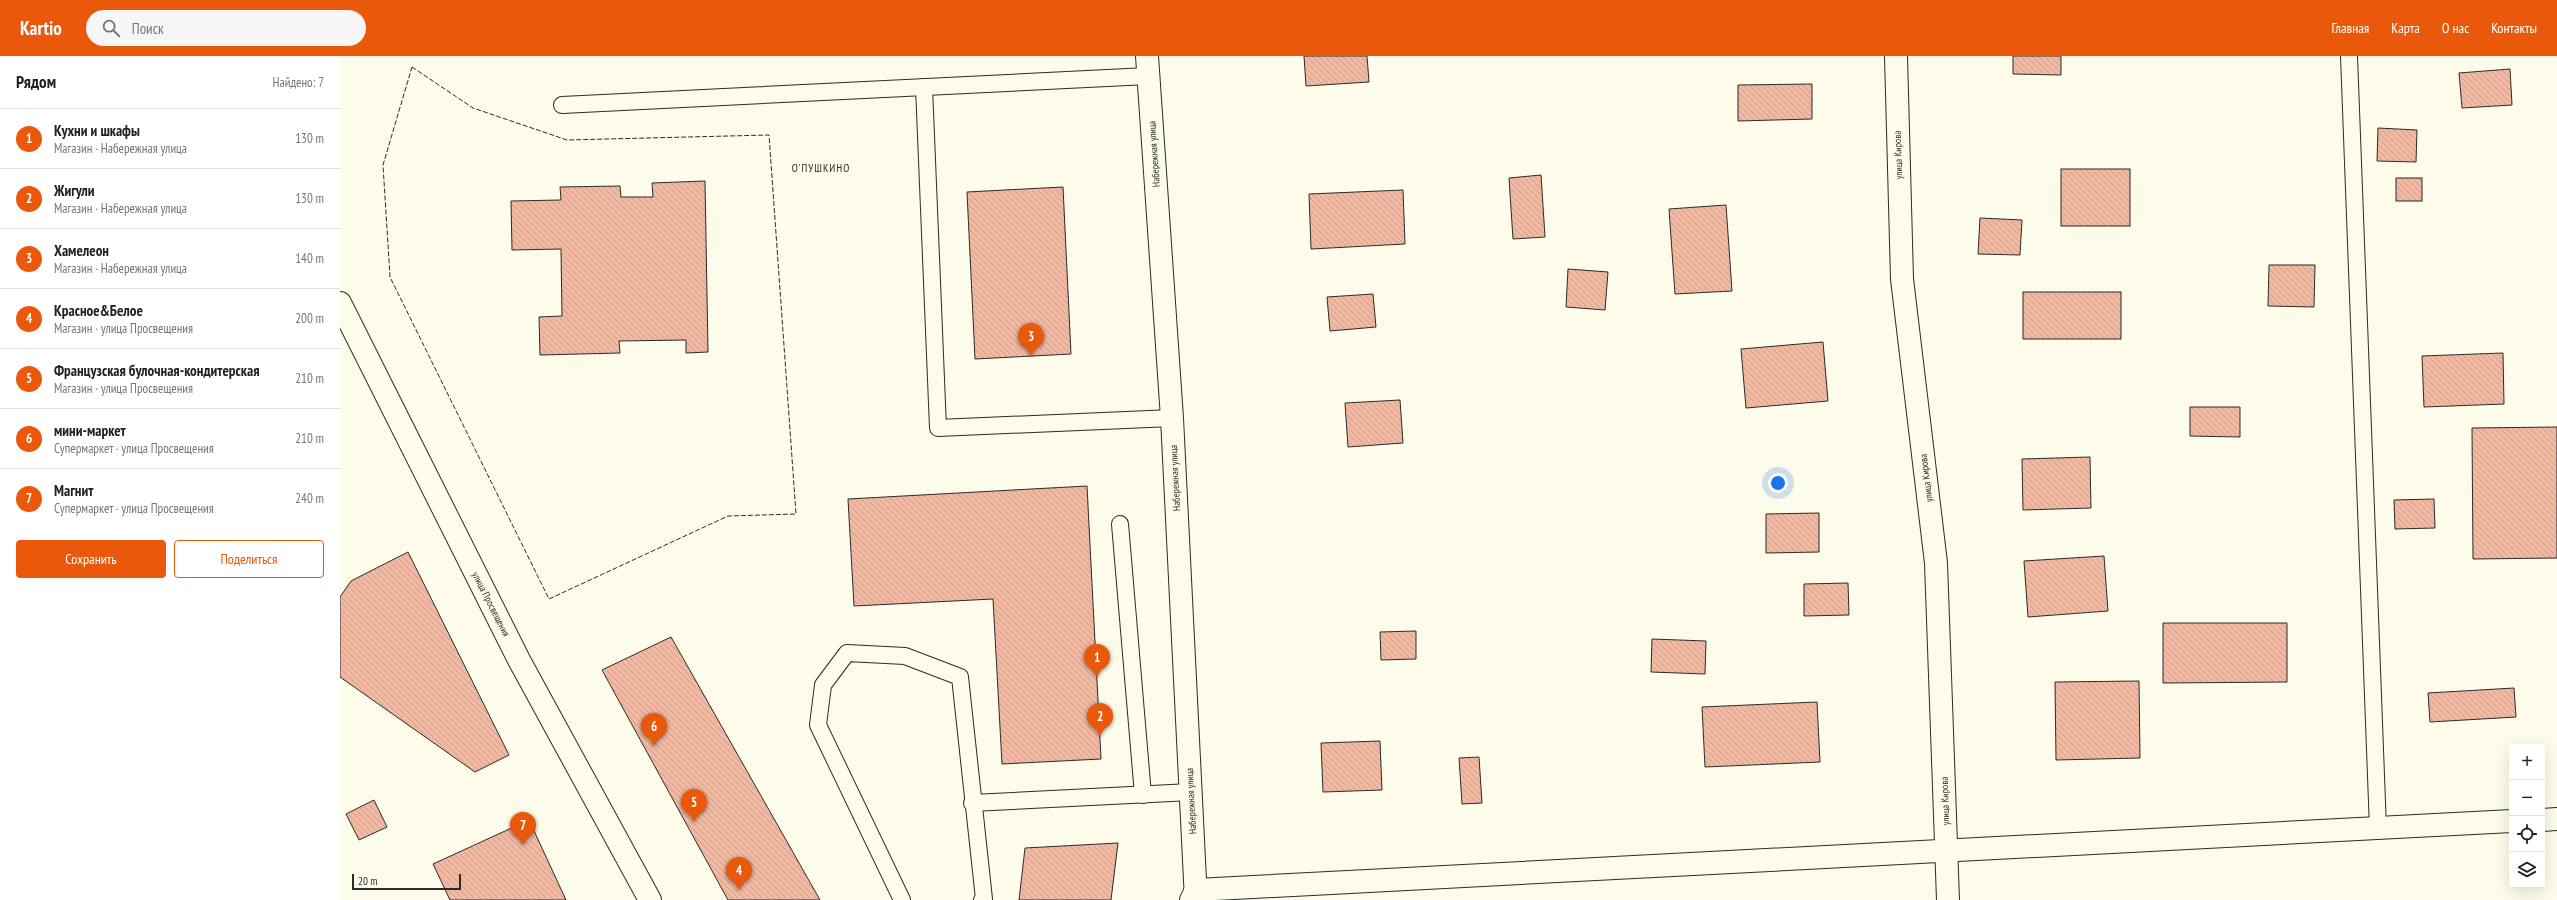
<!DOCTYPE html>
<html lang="ru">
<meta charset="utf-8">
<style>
:root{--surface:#fff;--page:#f6f6f6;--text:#222;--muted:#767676;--line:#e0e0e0;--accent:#ea580c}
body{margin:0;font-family:"PT Sans Narrow",sans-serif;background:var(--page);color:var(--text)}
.controls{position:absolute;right:12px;bottom:12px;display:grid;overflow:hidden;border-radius:4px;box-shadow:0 4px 16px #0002}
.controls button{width:36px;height:36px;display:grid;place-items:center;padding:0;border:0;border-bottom:1px solid var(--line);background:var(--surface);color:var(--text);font:20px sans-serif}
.scale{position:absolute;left:12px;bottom:10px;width:109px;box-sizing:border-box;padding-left:4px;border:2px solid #2b2b2b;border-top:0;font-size:11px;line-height:14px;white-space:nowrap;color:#2b2b2b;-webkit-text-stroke:3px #fdfbea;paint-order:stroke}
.you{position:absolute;left:1438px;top:427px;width:14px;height:14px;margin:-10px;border:3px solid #fff;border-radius:50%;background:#1a73e8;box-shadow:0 0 0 6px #1a73e833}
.badge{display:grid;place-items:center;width:26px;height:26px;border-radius:50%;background:var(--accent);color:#fff;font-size:13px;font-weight:700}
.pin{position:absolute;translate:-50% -33px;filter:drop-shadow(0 1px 2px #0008)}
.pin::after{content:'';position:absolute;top:21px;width:14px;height:12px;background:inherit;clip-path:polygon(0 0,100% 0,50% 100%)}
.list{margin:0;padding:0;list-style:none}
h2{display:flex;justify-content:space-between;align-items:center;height:52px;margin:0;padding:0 16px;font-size:17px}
h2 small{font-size:13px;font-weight:400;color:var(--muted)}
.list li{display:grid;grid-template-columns:26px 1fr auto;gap:12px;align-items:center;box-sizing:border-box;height:60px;padding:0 16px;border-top:1px solid var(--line)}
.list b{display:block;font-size:15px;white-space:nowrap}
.list p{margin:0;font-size:13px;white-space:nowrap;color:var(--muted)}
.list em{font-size:13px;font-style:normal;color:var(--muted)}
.actions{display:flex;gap:8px;padding:12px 16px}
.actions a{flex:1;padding:9px 0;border:1px solid var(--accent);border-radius:4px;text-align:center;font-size:14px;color:var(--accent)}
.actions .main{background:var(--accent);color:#fff}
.icon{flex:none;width:22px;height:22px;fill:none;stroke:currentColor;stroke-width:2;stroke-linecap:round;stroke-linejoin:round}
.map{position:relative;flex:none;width:2217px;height:844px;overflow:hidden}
header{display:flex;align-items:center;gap:24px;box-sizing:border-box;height:56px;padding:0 20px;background:var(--accent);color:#fff}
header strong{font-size:19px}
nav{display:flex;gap:22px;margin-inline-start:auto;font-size:14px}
.search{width:280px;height:36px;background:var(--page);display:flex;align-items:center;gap:10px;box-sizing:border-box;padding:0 14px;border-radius:22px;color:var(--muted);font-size:15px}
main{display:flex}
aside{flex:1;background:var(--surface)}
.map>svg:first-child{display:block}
</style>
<header>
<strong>Kartio</strong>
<div class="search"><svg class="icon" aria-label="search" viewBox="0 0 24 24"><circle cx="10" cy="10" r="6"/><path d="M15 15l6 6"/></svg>Поиск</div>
<nav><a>Главная</a><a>Карта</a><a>О нас</a><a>Контакты</a></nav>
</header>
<main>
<aside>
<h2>Рядом<small>Найдено: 7</small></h2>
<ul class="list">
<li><span class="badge">1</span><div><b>Кухни и шкафы</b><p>Магазин · Набережная улица</p></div><em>130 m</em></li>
<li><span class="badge">2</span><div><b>Жигули</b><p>Магазин · Набережная улица</p></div><em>130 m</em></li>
<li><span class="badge">3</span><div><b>Хамелеон</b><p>Магазин · Набережная улица</p></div><em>140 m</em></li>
<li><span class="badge">4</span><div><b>Красное&amp;Белое</b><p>Магазин · улица Просвещения</p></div><em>200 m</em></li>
<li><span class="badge">5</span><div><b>Французская булочная-кондитерская</b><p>Магазин · улица Просвещения</p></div><em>210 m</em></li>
<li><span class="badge">6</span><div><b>мини-маркет</b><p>Супермаркет · улица Просвещения</p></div><em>210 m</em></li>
<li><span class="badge">7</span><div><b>Магнит</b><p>Супермаркет · улица Просвещения</p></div><em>240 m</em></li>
</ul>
<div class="actions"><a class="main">Сохранить</a><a>Поделиться</a></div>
</aside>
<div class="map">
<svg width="2217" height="844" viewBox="0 0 2217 844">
<defs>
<pattern id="building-back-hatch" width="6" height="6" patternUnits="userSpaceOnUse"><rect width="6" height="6" fill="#f2b8a0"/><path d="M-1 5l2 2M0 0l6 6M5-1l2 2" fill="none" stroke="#d09e8a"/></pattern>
</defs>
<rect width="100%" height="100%" fill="#fdfbea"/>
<g fill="url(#building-back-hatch)" stroke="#2b2b2b">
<path d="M964 0H1027L1029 26 966 30Z"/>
<path d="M1673 0H1721V19L1673 18Z"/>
<path d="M2170 13 2172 49 2122 52 2119 17Z"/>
<path d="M1472 28V63L1398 65V29Z"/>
<path d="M2038 72 2077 74 2076 106 2037 105Z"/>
<rect x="1721" y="113" width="69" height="57"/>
<path d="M1201 119 1205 181 1173 183 1169 122Z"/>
<rect x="2056" y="122" width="26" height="23"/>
<path d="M365 125 368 296 346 297V284L279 285 280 297 200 299 199 261 222 260 221 193 172 194 171 145 221 144 220 131 280 130 281 141H313L312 127Z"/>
<path d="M723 131 731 298 635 303 627 136Z"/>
<path d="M1063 134 1065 188 971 193 969 138Z"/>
<path d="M1386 149 1392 235 1335 238 1329 153Z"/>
<path d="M1640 162 1682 164 1680 199 1638 198Z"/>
<path d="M1929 209H1975L1974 251 1928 250Z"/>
<path d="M1228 213 1268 216 1265 254 1226 251Z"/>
<rect x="1683" y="236" width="98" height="47"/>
<path d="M1033 238 1036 271 990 275 987 241Z"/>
<path d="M1483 286 1488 345 1406 352 1401 293Z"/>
<path d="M2163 297 2164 348 2084 351 2082 300Z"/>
<path d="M1060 344 1063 387 1008 391 1005 347Z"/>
<path d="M1850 351H1900V381L1850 380Z"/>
<path d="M2217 371V502L2133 503 2132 372Z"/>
<path d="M1750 401 1751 452 1683 454 1682 403Z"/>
<path d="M747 430 761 703 662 708 653 543 514 550 508 443Z"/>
<path d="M2094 443 2095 472 2055 473 2054 444Z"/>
<path d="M1479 457V496L1426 497V458Z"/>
<path d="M68 496 169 699 135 716 0 621V541L11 525Z"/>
<path d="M1764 500 1768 555 1688 561 1684 505Z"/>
<path d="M1508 527 1509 559 1464 560V528Z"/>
<path d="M1823 567H1947V626L1823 627Z"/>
<path d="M1076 575V603L1041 604 1040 576Z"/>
<path d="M331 581 480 844H388L262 614Z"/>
<path d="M1312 583 1366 585 1365 618 1311 616Z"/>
<path d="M1799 625 1800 702 1716 704 1715 626Z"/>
<path d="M2174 632 2176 661 2090 666 2088 637Z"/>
<path d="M1477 646 1480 706 1365 711 1362 651Z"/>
<path d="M1040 685 1042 734 983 736 981 687Z"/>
<path d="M1139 701 1142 747 1122 748 1119 702Z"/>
<path d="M34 744 47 771 19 784 6 758Z"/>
<path d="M189 764 226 844H110L93 808Z"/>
<path d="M778 787 771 844H679L685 792Z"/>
</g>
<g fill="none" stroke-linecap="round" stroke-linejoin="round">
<g stroke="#2b2b2b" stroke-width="18">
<g id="service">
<path d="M2009 0 2038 773"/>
<path d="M584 31 598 372 832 362"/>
<path d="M222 49 808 20"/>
<path d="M780 468 803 739"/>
<path d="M632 747 851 736"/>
<path d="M562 844 478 669 483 629 507 597 565 600 620 621 644 843 642 844"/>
</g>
</g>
<g stroke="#2b2b2b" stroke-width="24">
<g id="minor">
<path d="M807 0 832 362 856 844"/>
<path d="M1556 0 1562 223 1596 507 1608 844"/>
<path d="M0 247 179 604 310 844"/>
<path d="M2202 764 2217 763"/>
<path d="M851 844 856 834 2172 765"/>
</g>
</g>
<use href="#service" stroke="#fdfbea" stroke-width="16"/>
<use href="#minor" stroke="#fdfbea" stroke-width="22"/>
<path stroke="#2b2b2b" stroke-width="1" stroke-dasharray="5 2" stroke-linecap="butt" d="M72 11 133 52 227 84 429 79 456 458 388 460 209 543 50 221 43 109Z"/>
</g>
<g text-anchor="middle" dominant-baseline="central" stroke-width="3" stroke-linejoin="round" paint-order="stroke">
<g font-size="10" fill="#2b2b2b" stroke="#fdfbea">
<text transform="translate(814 98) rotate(-94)">Набережная улица</text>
<text transform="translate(1558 99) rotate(-92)">улица Кирова</text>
<text transform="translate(835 422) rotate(-93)">Набережная улица</text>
<text transform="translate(1586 422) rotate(-97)">улица Кирова</text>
<text transform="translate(151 548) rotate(63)">улица Просвещения</text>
<text transform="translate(851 745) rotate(-93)">Набережная улица</text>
<text transform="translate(1605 745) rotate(-92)">улица Кирова</text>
</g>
<g font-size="11" letter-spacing="1" fill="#2b2b2b" stroke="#fdfbea">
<text x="481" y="112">О'ПУШКИНО</text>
</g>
</g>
</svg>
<div class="controls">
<button>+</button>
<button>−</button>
<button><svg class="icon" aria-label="locate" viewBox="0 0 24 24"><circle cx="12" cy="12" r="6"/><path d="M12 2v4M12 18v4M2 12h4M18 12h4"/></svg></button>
<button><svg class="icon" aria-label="layers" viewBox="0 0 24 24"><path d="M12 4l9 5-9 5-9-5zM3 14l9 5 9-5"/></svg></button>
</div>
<div class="scale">20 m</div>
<div class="you"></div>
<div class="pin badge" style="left:757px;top:621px">1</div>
<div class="pin badge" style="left:760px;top:680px">2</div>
<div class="pin badge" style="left:691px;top:300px">3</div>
<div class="pin badge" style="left:399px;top:834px">4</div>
<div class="pin badge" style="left:354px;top:766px">5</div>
<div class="pin badge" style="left:314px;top:690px">6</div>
<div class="pin badge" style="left:183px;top:789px">7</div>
</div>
</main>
